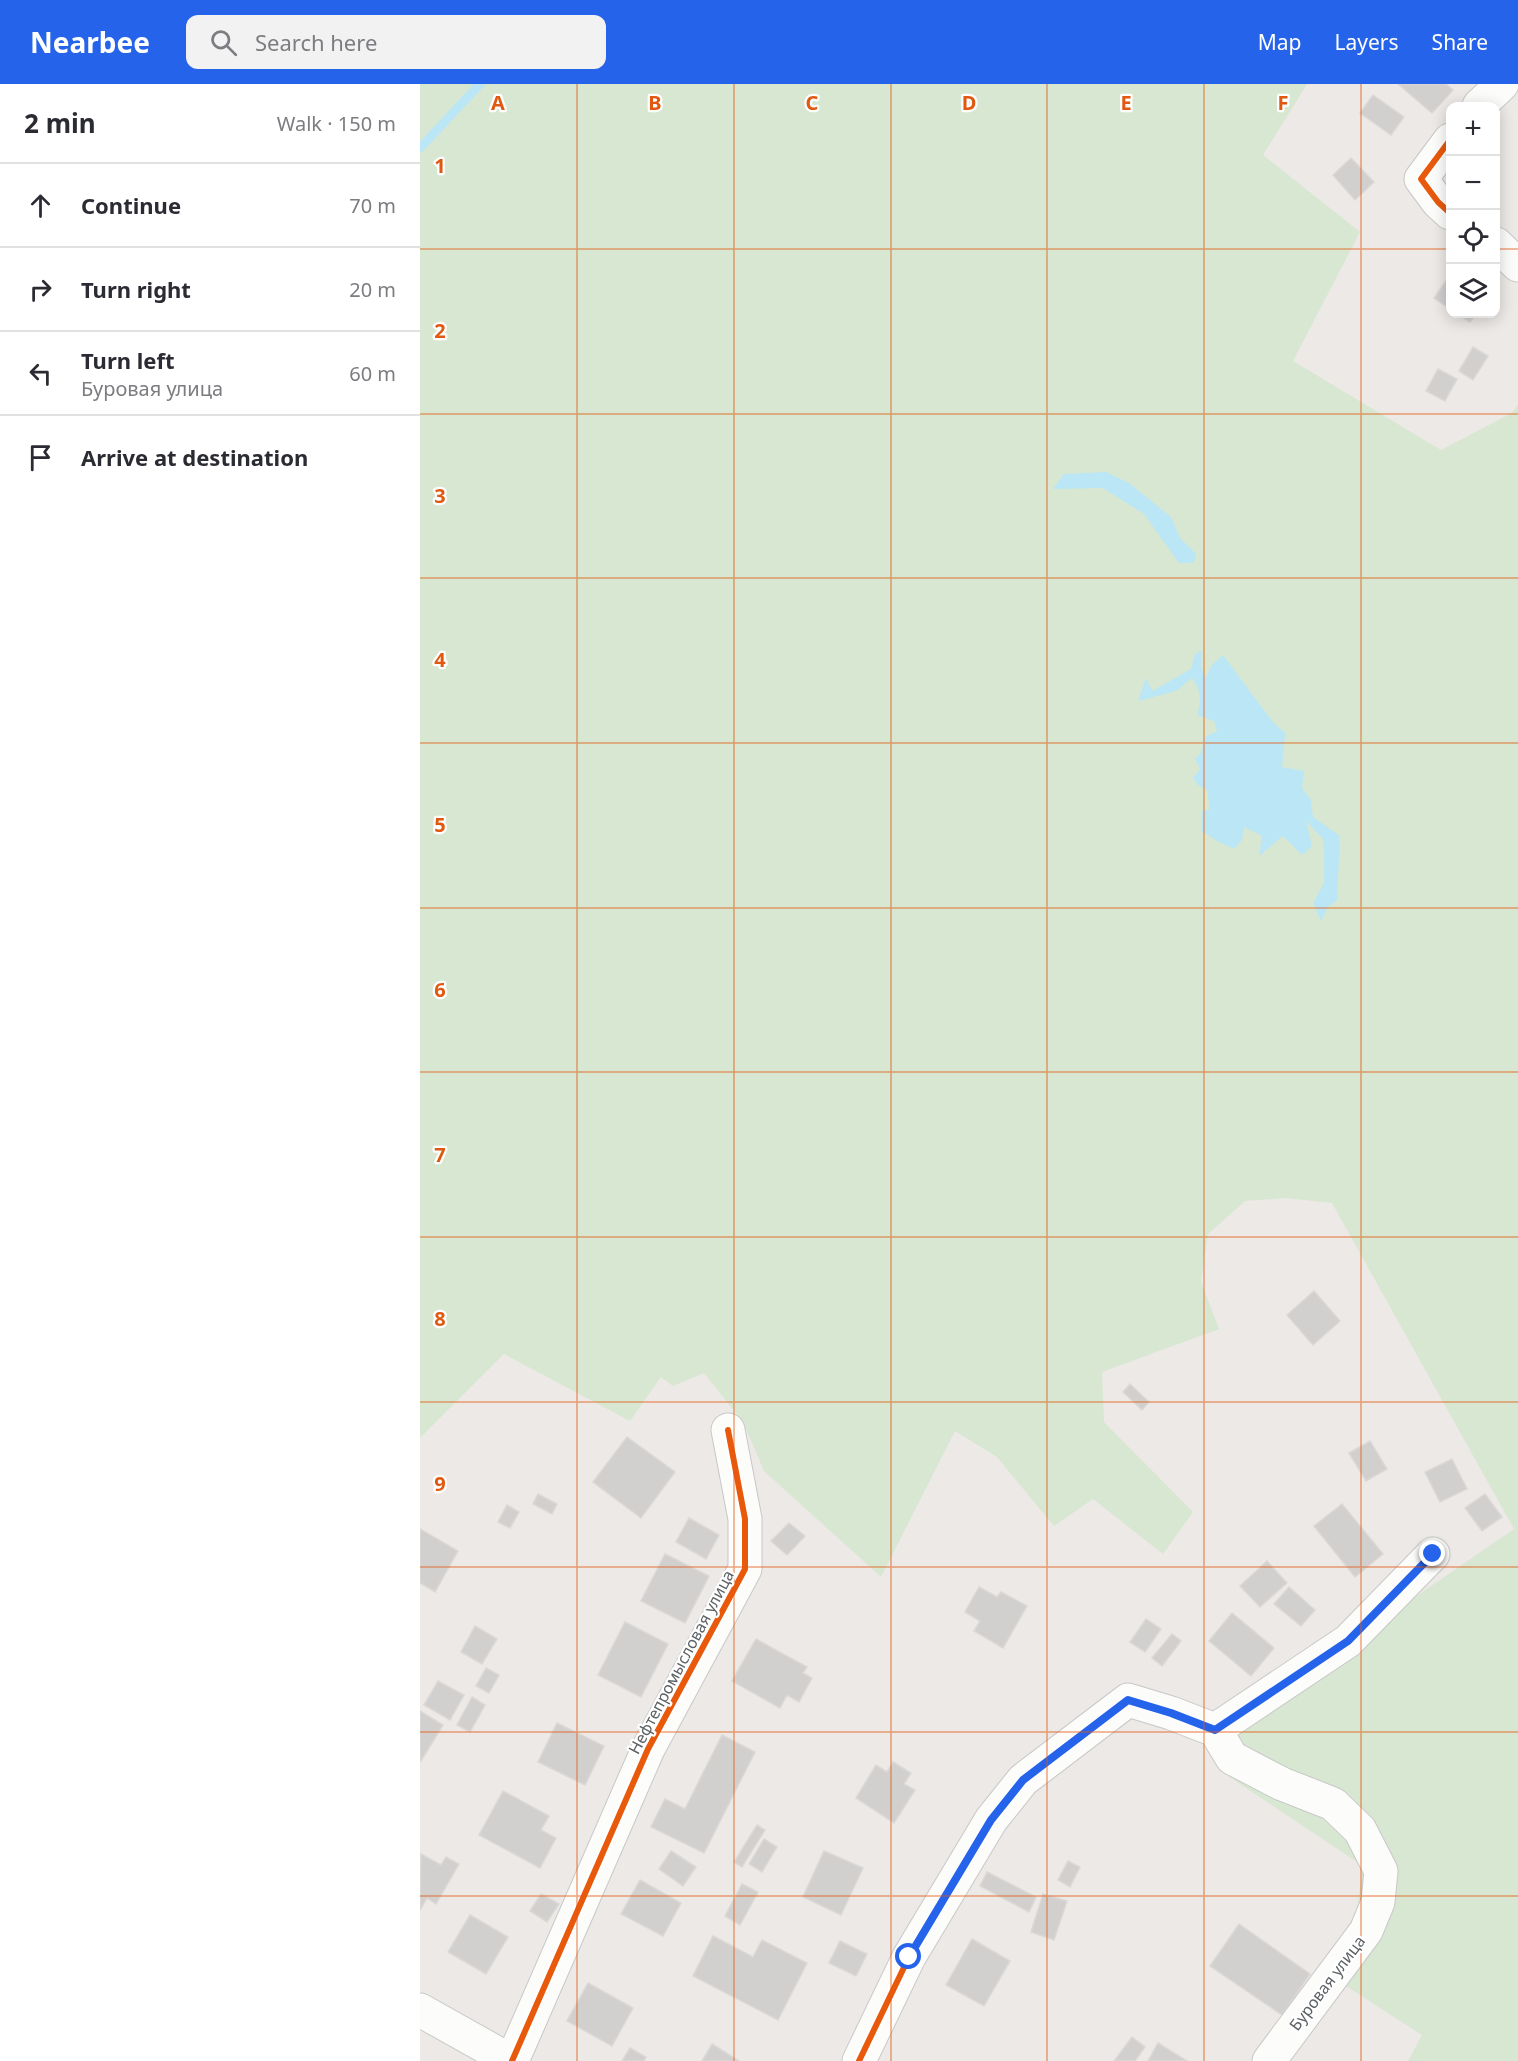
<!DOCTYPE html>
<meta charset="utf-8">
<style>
:root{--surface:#fff;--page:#f2f2f3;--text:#2b2b33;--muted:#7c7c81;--line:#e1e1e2;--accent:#2563eb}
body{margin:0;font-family:"Noto Sans",sans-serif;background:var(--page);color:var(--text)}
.controls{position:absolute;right:18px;top:18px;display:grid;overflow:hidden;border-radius:12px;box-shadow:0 3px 15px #0003}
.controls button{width:54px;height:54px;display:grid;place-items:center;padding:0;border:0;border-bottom:2px solid var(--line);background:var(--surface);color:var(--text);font:30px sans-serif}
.stop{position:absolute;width:18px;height:18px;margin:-14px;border:4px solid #2563eb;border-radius:50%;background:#fff}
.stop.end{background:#2563eb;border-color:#fff;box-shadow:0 2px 6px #0008}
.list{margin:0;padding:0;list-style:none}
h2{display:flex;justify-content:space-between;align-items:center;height:78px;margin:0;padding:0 24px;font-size:26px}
h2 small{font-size:20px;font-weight:400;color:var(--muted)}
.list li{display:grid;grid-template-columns:39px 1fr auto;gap:18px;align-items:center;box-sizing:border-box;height:84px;padding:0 24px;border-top:2px solid var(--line)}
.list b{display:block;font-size:22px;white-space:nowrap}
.list p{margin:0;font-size:20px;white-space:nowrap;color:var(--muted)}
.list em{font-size:20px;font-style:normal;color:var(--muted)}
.icon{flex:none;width:33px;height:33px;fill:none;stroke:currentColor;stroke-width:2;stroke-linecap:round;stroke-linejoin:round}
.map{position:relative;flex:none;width:1098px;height:1977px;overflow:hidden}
header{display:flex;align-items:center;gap:36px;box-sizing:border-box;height:84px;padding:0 30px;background:var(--accent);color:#fff}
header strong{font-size:28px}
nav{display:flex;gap:33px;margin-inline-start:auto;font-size:21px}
.search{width:420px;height:54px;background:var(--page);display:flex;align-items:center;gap:15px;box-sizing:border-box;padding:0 21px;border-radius:12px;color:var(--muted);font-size:22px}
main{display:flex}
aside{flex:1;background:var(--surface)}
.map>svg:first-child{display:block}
</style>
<header>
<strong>Nearbee</strong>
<div class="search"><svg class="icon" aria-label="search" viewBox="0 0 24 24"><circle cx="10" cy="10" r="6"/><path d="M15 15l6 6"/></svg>Search here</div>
<nav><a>Map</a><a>Layers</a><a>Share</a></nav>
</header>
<main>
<aside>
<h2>2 min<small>Walk · 150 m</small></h2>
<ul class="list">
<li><svg class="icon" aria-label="ahead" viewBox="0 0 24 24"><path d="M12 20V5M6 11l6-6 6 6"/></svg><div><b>Continue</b></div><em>70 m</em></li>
<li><svg class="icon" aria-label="right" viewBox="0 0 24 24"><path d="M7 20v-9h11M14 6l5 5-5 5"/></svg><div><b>Turn right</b></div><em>20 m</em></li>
<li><svg class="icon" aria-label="left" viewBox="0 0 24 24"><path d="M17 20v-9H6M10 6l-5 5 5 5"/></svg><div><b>Turn left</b><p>Буровая улица</p></div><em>60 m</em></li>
<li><svg class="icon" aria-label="arrive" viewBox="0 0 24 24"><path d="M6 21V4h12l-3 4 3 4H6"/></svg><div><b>Arrive at destination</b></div></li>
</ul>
</aside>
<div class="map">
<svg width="1098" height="1977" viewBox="0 0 1098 1977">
<rect width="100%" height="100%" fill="#ece9e6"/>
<path fill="#d8e7d2" d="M0 0H887L843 71 940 148 873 277 1021 366 1092 329 1098 321V1977H988L1002 1951 926 1902 943 1782 808 1692 812 1639 1094 1445 912 1119 865 1114 825 1117 788 1150 781 1198 799 1245 682 1288 684 1338 773 1428 743 1470 673 1415 634 1442 577 1373 535 1347 461 1493 344 1387 323 1338 284 1289 253 1302 241 1293 210 1337 84 1270 0 1354Z"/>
<g fill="#bbe6f5">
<path d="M686 388 709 399 751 433 760 454 776 470 774 479H759L724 430 683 404 633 405 644 390Z"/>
<path d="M782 566 781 584 786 593 792 581 803 571 852 637 865 649 862 683 884 687 882 704 891 716 893 733 920 752 917 816 908 823 901 837 893 819 904 799V763L903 755 886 737 892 762 882 771 863 752 839 772 842 752 824 743 822 756 814 765 797 757 782 747V727L790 725 787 706 778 701 773 694 780 685 775 675 781 669 785 653 797 647 794 637 777 631C782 616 781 607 772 594L756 607 718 617 726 594 732 607 771 585 775 570Z"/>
</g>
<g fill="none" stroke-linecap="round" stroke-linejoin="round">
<path stroke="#bbe6f5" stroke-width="9" d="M0 64 60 0"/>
</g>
<g fill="#d2d0cf" stroke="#dbd8d5" stroke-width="1.5">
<path d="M978 0H1026L1033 6 1012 29Z"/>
<path d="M953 11 984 33 971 51 940 29Z"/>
<path d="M931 74 954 98 935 116 913 91Z"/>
<path d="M1030 191V225L1014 214Z"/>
<path d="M1037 230H1056L1050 238Z"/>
<path d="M1053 263 1068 272 1053 296 1039 287Z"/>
<path d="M1018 285 1037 295 1025 317 1006 307Z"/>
<path d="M894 1207 920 1237 893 1261 867 1231Z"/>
<path d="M710 1300 729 1318 722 1326 703 1308Z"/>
<path d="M207 1353 255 1388 221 1434 173 1398Z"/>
<path d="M950 1357 967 1385 946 1397 929 1369Z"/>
<path d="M1032 1375 1047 1405 1020 1418 1005 1388Z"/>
<path d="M118 1410 137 1420 132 1430 113 1420Z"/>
<path d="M1065 1410 1082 1433 1062 1447 1045 1424Z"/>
<path d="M922 1420 963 1470 935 1493 894 1442Z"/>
<path d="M87 1421 99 1428 90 1444 78 1438Z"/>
<path d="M269 1434 299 1451 286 1475 256 1458Z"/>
<path d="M369 1439 385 1452 367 1471 351 1457Z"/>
<path d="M0 1445 38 1467 15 1508 0 1499Z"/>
<path d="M245 1470 289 1492 265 1539 221 1517Z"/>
<path d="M847 1477 867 1499 840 1523 820 1502Z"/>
<path d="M559 1503 577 1513 581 1508 607 1522 583 1564 554 1547 560 1537 545 1528Z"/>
<path d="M869 1503 895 1526 881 1542 854 1520Z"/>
<path d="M812 1529 854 1564 831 1592 789 1557Z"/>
<path d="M726 1535 741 1545 725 1568 710 1558Z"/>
<path d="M205 1538 248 1560 221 1613 178 1591Z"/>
<path d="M55 1542 77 1555 62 1580 41 1568Z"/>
<path d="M752 1550 761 1557 742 1582 732 1574Z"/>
<path d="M336 1555 387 1583 383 1589 392 1594 379 1618 367 1611 360 1624 312 1597Z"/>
<path d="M66 1584 79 1591 69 1609 56 1602Z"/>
<path d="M18 1597 44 1611 30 1636 4 1621Z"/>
<path d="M52 1613 65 1621 50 1648 37 1641Z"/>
<path d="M0 1627 23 1641 1 1677 0 1676Z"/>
<path d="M137 1639 184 1662 165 1701 118 1678Z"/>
<path d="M302 1651 335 1668 284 1769 231 1743 245 1715 265 1725Z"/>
<path d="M473 1678 491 1689 484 1700 495 1706 474 1739 436 1714 456 1681 467 1688Z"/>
<path d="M83 1707 129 1732 121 1746 136 1754 120 1784 59 1751Z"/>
<path d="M337 1741 345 1746 322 1783 314 1778Z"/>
<path d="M344 1755 357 1763 342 1788 329 1780Z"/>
<path d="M251 1767 276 1783 263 1802 239 1785Z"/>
<path d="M404 1767 443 1784 421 1831 383 1813Z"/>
<path d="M1 1770 21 1781 26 1773 39 1780 16 1820 7 1814 0 1826Z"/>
<path d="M648 1777 660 1783 650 1803 638 1796Z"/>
<path d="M567 1788 616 1813 609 1828 560 1802Z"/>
<path d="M220 1796 261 1819 243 1852 201 1830Z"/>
<path d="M322 1800 338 1808 320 1841 305 1832Z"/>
<path d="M121 1810 139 1820 127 1838 110 1827Z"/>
<path d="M623 1810 647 1817 634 1856 611 1848Z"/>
<path d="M50 1831 88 1853 66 1890 28 1868Z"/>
<path d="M819 1840 890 1890 862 1931 790 1882Z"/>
<path d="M293 1852 333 1873 342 1856 387 1879 358 1936 273 1892Z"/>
<path d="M552 1855 590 1877 564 1922 526 1901Z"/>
<path d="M420 1857 447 1870 436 1892 409 1879Z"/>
<path d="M168 1899 213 1924 192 1962 147 1937Z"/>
<path d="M712 1953 725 1963 715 1977H694Z"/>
<path d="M738 1959 767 1977H728Z"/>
<path d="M292 1960 319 1977H282Z"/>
<path d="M210 1964 226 1973 224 1977H202Z"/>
</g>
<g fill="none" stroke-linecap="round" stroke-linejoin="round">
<g stroke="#c8c8c8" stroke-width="35">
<g id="minor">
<path d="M1059 22 1082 0"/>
<path d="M1030 56 1001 95 1018 118 1030 129"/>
<path d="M1076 160 1098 181"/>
<path d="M795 1646 812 1674 862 1700 913 1720 940 1746 961 1787 958 1818 946 1847 849 1977"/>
<path d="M795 1646 928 1557 1013 1470"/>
<path d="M0 1926 91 1977"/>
<path d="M92 1977 228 1665 325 1485V1435L308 1346"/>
<path d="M439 1977 489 1873 571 1736 603 1696 708 1616 751 1629 795 1646"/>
</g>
</g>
<use href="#minor" stroke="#fcfcfb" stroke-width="33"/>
<g stroke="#fff" stroke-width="10">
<g id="cycleway">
<path d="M1030 56 1001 95 1018 118 1030 129"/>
<path d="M92 1977 228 1665 325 1485V1435L308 1346"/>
<path d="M439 1977 489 1873 571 1736 603 1696 708 1616 751 1629 795 1646"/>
</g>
</g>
<use href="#cycleway" stroke="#e8590c" stroke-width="6"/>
</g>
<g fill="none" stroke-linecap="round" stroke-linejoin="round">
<path stroke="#2563eb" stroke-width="8" d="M489 1873 571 1736 603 1696 708 1616 751 1629 795 1646 928 1557 1013 1470"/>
</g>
<path fill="none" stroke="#e15910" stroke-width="1.5" stroke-opacity="0.55" d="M157 0V1977M314 0V1977M471 0V1977M627 0V1977M784 0V1977M941 0V1977M0 165H1030M1076 165H1098M0 330H1098M0 494H1098M0 659H1098M0 824H1098M0 988H1098M0 1153H1098M0 1318H1098M0 1483H1098M0 1648H1098M0 1812H1098"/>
<g text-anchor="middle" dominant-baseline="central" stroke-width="4.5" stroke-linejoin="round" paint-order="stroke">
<g font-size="16" fill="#5c6164" stroke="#fff">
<text transform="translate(261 1578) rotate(-62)">Нефтепромысловая улица</text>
<text transform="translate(907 1899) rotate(-53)">Буровая улица</text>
</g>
</g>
<g font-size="20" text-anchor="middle" font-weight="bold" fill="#e15910" stroke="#fff" stroke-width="4.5" stroke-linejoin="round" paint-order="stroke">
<text x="78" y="26">A</text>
<text x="235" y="26">B</text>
<text x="392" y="26">C</text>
<text x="549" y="26">D</text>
<text x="706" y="26">E</text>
<text x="863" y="26">F</text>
<text x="20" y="89">1</text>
<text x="20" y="254">2</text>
<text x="20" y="419">3</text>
<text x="20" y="583">4</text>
<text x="20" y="748">5</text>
<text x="20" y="913">6</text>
<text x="20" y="1078">7</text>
<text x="20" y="1242">8</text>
<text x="20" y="1407">9</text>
</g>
</svg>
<div class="controls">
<button>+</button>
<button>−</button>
<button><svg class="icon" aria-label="locate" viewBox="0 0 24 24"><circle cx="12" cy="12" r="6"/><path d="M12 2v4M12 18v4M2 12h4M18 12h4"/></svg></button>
<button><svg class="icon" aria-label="layers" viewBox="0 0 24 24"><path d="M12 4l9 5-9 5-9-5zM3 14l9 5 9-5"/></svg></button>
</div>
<div class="stop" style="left:489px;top:1873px"></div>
<div class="stop end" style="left:1013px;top:1470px"></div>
</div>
</main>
